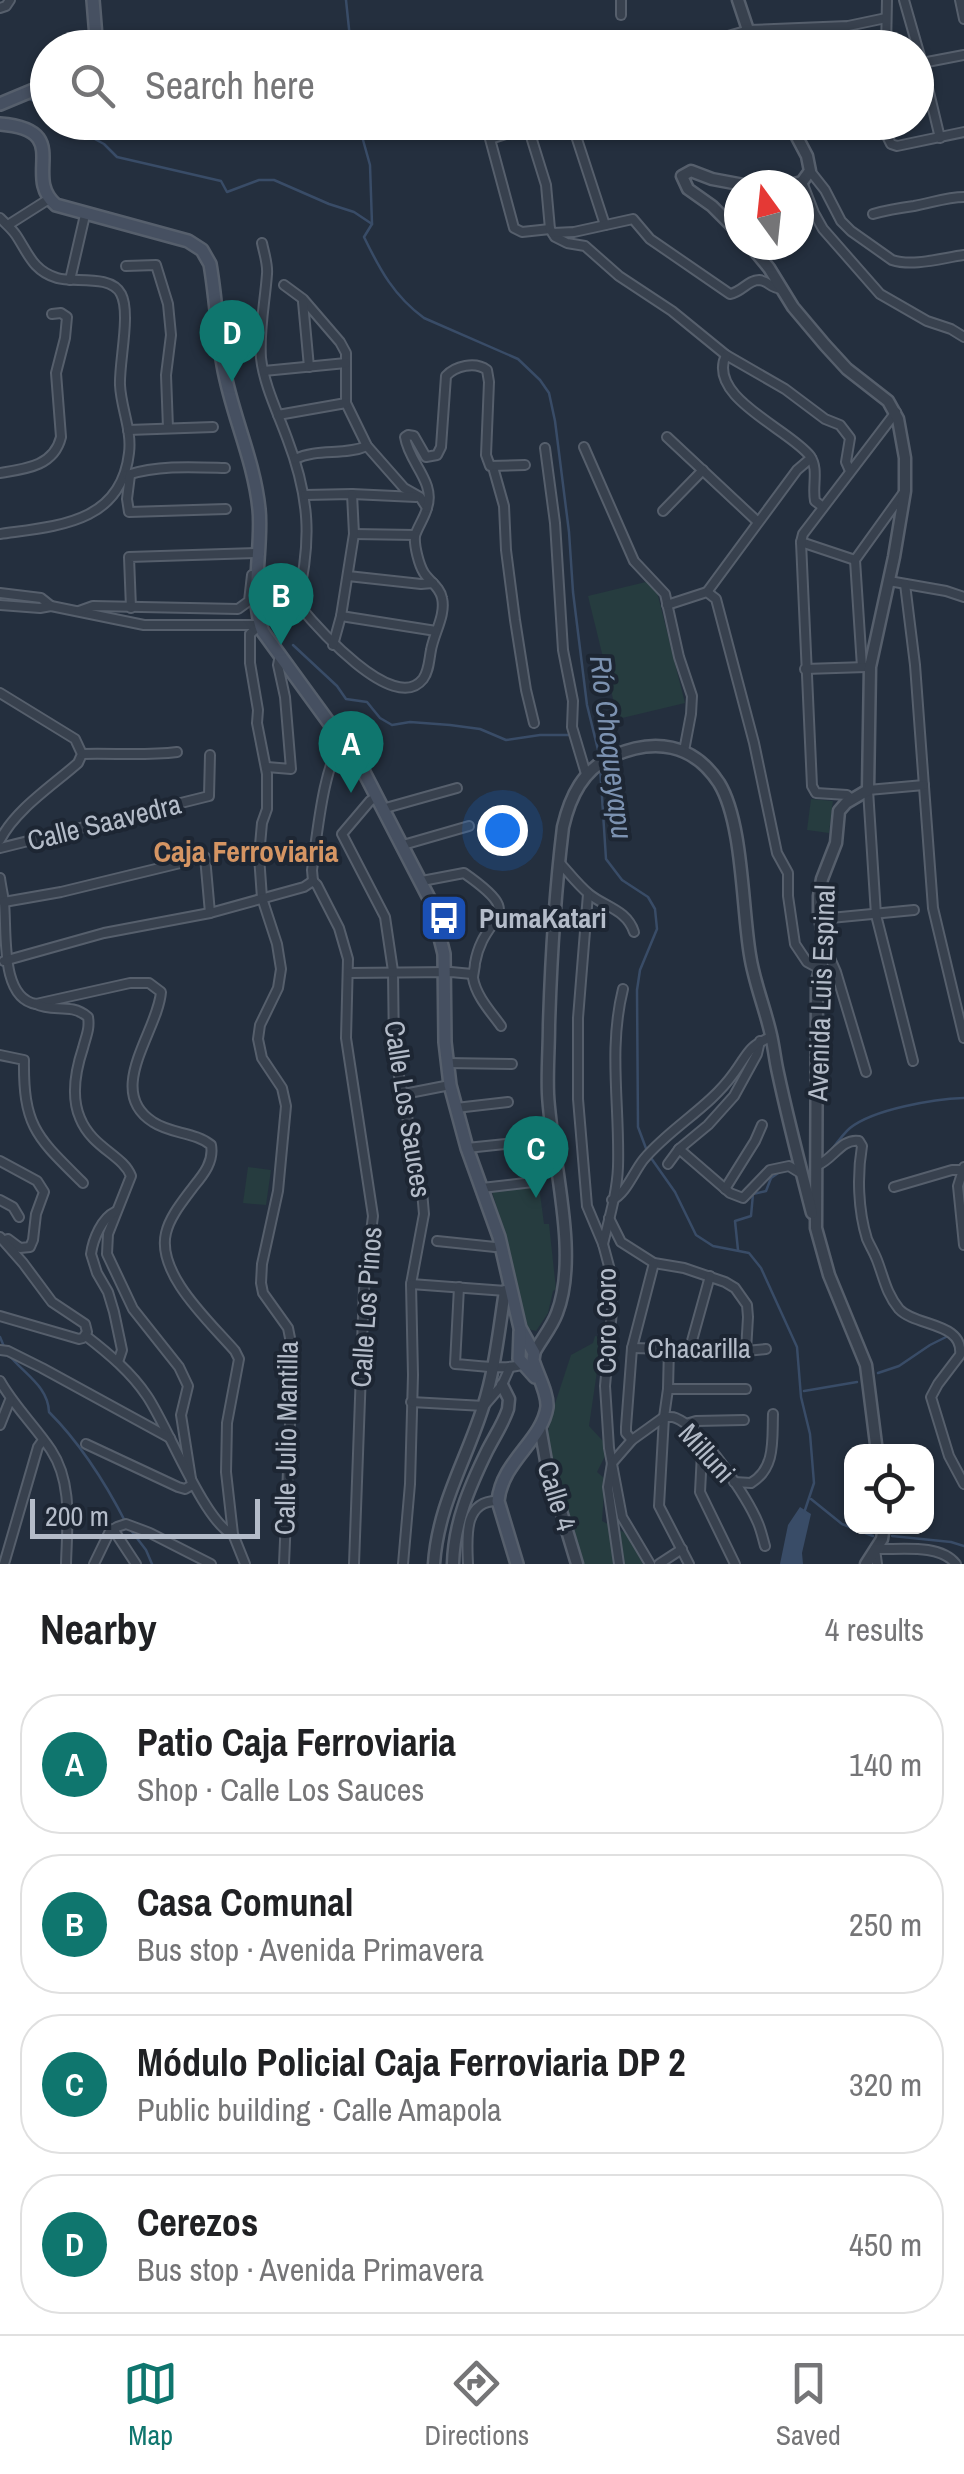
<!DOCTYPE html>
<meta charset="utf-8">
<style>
:root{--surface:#fff;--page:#f2f2f2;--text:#202124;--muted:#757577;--line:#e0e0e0;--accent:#0f766e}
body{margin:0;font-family:"Archivo Narrow",sans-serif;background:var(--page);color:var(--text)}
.controls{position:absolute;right:30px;bottom:30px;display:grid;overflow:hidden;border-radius:20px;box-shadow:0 2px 8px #0004}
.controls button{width:90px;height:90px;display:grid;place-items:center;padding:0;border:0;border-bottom:2px solid var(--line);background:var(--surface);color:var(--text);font:50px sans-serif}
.compass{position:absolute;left:724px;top:170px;width:90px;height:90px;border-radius:50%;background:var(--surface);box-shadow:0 2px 8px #0004;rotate:345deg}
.scale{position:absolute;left:30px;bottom:25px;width:230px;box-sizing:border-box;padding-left:10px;border:5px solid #b4bcc9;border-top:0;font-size:28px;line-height:35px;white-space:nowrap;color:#b4bcc9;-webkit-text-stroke:8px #1d2633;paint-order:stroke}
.you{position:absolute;left:502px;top:830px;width:35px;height:35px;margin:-25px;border:8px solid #fff;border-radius:50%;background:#1a73e8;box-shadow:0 0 0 15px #1a73e833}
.badge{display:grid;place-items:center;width:65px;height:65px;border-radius:50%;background:var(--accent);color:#fff;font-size:32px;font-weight:700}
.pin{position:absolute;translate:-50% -82px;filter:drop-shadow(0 2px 5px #0008)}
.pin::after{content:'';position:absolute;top:52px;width:35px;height:30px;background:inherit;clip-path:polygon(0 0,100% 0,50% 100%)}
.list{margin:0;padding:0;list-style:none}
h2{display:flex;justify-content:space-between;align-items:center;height:130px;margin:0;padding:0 40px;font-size:42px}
h2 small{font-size:32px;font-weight:400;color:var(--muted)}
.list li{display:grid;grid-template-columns:65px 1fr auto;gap:30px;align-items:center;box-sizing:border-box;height:140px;margin:0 20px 20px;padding:0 20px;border:2px solid var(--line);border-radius:40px}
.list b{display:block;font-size:38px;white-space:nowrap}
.list p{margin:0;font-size:32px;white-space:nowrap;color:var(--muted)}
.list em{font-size:32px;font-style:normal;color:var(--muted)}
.icon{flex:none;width:55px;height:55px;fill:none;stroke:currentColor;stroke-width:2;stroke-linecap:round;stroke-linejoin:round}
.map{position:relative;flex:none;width:964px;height:1564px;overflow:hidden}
.search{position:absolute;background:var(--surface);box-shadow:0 2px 8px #0004;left:30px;right:30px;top:30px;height:110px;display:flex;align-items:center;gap:25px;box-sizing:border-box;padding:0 35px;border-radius:55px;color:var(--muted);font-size:38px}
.sheet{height:770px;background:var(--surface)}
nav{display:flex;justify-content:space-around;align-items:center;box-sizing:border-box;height:140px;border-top:2px solid var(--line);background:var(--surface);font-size:28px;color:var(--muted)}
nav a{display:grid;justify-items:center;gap:5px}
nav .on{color:var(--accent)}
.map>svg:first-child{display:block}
</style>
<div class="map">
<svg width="964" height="1564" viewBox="0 0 964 1564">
<rect width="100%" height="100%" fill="#242f3e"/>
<g fill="#263c3f">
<path d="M654 580 685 703 618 719 588 596Z"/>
<path d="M811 799 833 801 829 833 807 830Z"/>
<path d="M248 1167 271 1170 266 1205 243 1203Z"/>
<path d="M539 1186 544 1224H549L556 1289 553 1291 548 1313 536 1331 528 1329 504 1230 492 1192 495 1189Z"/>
<path d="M595 1336 602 1337 589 1426 612 1451 605 1456 597 1472 605 1479 602 1521 629 1535 643 1564H583L546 1447 550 1419 571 1355 593 1343Z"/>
</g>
<path fill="#394c67" d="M800 1507 811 1514 802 1553 803 1564H780L788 1525Z"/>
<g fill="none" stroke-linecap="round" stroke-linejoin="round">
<g stroke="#394c67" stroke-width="2.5">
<path d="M346 0 351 48"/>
<path d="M26 98 48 105"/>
<path d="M73 122 80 131 104 144 117 157 221 181 227 192 259 180H274L329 204 354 212 372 224"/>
<path d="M358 122 370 165 372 224 364 237C380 270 394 296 424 318L518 359 540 380 549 393 555 421 569 532 573 592 587 705 600 758"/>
<path d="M293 645 337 686 346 699 367 702 380 718 392 725 410 722 450 725 480 729 506 740 540 735H571"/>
<path d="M600 766 606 859 622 880 648 897 655 909 657 929 640 970 637 990 638 1127 647 1151"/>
<path d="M830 1152C836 1144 843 1134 850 1128 874 1109 934 1099 964 1098"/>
<path d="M651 1158 675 1192 696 1235 713 1246 749 1253 761 1268 797 1347 801 1397 810 1434 814 1483 804 1513"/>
<path d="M738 1250 735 1221 751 1216 753 1194 766 1191 771 1178 781 1171"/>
<path d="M0 1337 5 1349"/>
<path d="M10 1356C24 1374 48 1386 49 1412 81 1444 105 1482 126 1523"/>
<path d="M878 1373 899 1366 930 1345 948 1336"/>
<path d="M804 1391 857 1382"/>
<path d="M811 1499 842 1524 873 1536"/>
<path d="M130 1529 146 1550 152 1564"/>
<path d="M892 1536 951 1542 964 1546"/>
</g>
<g stroke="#565f6c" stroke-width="12">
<g id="minor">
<path d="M904 0 922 63 940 138"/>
<path d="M960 0 964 19"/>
<path d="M0 8 6 6 10 0"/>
<path d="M621 15V0"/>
<path d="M686 48 749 30 848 26 886 18"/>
<path d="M886 48 887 0"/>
<path d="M922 63 964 55"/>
<path d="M545 122 490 139 514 228 522 232 550 229"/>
<path d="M561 122 575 133 605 225"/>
<path d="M887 122V136L891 144 897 146 964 132"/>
<path d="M528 127 546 185 550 229 555 237 567 243 585 246 619 276 672 311 726 355 785 389 825 419 840 425 850 438 846 462 850 471"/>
<path d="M810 171 825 190 841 221 851 231 892 260C913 267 942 258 964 255"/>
<path d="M802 182 814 213 823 229 880 294 927 321 951 329 964 337"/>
<path d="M873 214C887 210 899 208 914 206 931 203 947 197 964 197"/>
<path d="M0 218C5 223 12 229 16 235 28 253 33 271 57 278 74 283 111 274 121 294 131 313 119 362 120 385 121 408 132 430 129 453 121 524 56 526 0 534"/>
<path d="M8 225 49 199"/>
<path d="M553 233 574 232 633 219 650 239 730 294C742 292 748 280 759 280 770 281 769 288 782 289"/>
<path d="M262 243C264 253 268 264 267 274 265 302 259 329 261 358 264 385 278 413 287 438 310 498 312 541 297 603"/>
<path d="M126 266 156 265 168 304 171 335 166 375 168 428"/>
<path d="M70 280 85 215"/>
<path d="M284 285 303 299 340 342 346 353V403L367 446 404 488 420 497 427 508C425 517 417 528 415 536 414 546 419 565 424 573 430 582 440 587 442 598 446 615 434 633 431 650 429 660 429 671 423 679 394 716 315 625 297 603"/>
<path d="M303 302 309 367"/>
<path d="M726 355C706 397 789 429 810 456 819 469 812 486 815 501L823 507"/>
<path d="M264 371 346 363"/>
<path d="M278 415 346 403"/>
<path d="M128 430 213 427"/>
<path d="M667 437 758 522"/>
<path d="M584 447 634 561 665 594 679 657 692 696 691 714 684 751"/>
<path d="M545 448 555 523 563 650 573 701 572 727 586 774"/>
<path d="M295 459C318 448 344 456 367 446"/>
<path d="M493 467 504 506 506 550 515 620 526 690 534 723"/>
<path d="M0 473C26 469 54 466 61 437L56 373 65 338 67 317 61 313 52 314"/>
<path d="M127 475C159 465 192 467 225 468"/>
<path d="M130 475 127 499 129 512 226 509"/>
<path d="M305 495 352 494 416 497"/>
<path d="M427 508C436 482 409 463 405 437L408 435 414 436 426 457 437 455 441 447 446 376C455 366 475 361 487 370L489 382 486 455 490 466 525 465"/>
<path d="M663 511 703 470"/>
<path d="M354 534 415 535"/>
<path d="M801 542 855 560"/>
<path d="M348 576 421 584 433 583"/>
<path d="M889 581 946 591 964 597"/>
<path d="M905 584 915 665 933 908 964 1038"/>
<path d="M707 592 797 470 811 458"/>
<path d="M0 593 41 598 51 606"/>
<path d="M257 600 297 603"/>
<path d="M0 605 40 608 51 606 144 625H260"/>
<path d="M667 605 707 592 716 599 754 743 777 853 788 873V896L795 944 807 962 820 969"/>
<path d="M131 608 129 557 260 553"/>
<path d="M79 611 93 606 238 609 249 601 252 575"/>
<path d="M341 616 436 631"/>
<path d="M260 625 250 634V663L258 710 257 723 267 774V809L262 823 259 856 262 898 277 944 281 969 278 988 260 1025 258 1039 262 1058 282 1088 286 1106 278 1191 262 1264 261 1283 263 1293 288 1328 293 1353 284 1564"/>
<path d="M333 645 341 616 354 534 352 494"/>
<path d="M862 667 855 560 904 492"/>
<path d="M805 669 866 667"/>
<path d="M0 693 75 739 82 754 78 763C52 786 16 809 0 840"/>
<path d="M82 754C114 753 145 756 177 752"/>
<path d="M267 767 291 769 285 697 278 665 280 655"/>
<path d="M376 797 370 801 342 834 385 917 393 971 394 1051 422 1191 424 1214 411 1284 413 1375 410 1484 403 1564"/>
<path d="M852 799 847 795 816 793 812 786 801 542 803 534 896 412"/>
<path d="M382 809 457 788"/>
<path d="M403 845 469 826"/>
<path d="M0 848 209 796 210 755"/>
<path d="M559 862C569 873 578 885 589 894 605 907 627 910 634 932"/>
<path d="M0 878C1 886 3 894 4 902 7 934 0 998 36 1004L130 983H149L161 992C158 1031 104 1091 153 1122 171 1134 195 1132 211 1145 214 1161 204 1174 194 1186 183 1201 170 1216 166 1233 156 1274 211 1323 235 1351L239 1359 227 1423 226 1472 233 1534 245 1564"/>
<path d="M313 881 317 885 339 928 348 959 346 1038 373 1216 364 1289 354 1564"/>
<path d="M313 881 312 870C317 838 323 762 344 740"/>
<path d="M422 881 464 873C530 919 484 911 475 963 475 968 473 974 473 978 476 996 491 1012 501 1026"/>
<path d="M588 894 578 1018V1099L587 1206 603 1244 610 1270 612 1311 605 1386 609 1448 622 1517 650 1564"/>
<path d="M4 902 61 892 205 857 210 913"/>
<path d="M820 919 914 910"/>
<path d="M826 949 836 972 866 1072"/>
<path d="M4 961 104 933 210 913 304 887 313 881"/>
<path d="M349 973 451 972 472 974"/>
<path d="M36 1004C53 1013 70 1002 88 1017 90 1029 86 1036 83 1048 76 1069 71 1097 80 1118 92 1148 123 1155 131 1176L108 1234 107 1254 133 1309 179 1367 188 1386 181 1415 192 1485 185 1489 178 1487 86 1444"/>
<path d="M0 1055 24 1060C23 1128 38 1138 83 1183"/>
<path d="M913 1061 876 915 868 790 924 785"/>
<path d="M447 1063 512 1064"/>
<path d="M404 1094 450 1085"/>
<path d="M456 1108 508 1102"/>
<path d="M467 1148 524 1142"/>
<path d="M679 1149 730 1193 743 1198 770 1170 789 1166 802 1174"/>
<path d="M0 1161 37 1181 44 1192 36 1214 33 1240 30 1247 20 1248 8 1239 5 1240"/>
<path d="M668 1164 679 1149 708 1125 734 1096 757 1054 760 1041"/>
<path d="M818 1165C833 1159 842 1138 859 1141L862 1146C857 1175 858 1210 867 1239 870 1246 874 1252 877 1260 884 1278 886 1293 899 1309 916 1327 964 1322 960 1355L938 1384 931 1397 949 1456 964 1484"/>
<path d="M964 1167 958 1186 964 1245"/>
<path d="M894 1187 952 1170H962"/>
<path d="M482 1188 533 1182"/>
<path d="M725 1189 755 1141 762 1125"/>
<path d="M0 1200 13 1207 19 1217"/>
<path d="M612 1200C626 1194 634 1171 644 1159 671 1127 709 1108 734 1073 748 1054 748 1046 771 1037"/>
<path d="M115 1212C102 1218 93 1239 91 1254L97 1273 108 1292 114 1312 122 1350 118 1362"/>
<path d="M609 1218 621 1242 654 1263 684 1268 725 1282 735 1288 747 1305 748 1317 746 1351"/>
<path d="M0 1237 23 1263 52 1302 85 1324 87 1332 83 1338 79 1339 0 1316"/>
<path d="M437 1241 495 1247 501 1246"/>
<path d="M603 1244C609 1219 617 1193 618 1167 620 1107 608 1049 623 989"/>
<path d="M411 1284 506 1291"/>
<path d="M459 1287 455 1364C476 1365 505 1371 524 1364"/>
<path d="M86 1336C108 1353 131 1372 147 1396 167 1425 204 1521 232 1534"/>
<path d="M669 1347 668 1389 664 1417 659 1506 689 1564"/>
<path d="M632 1348 746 1351 766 1349"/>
<path d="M690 1348 710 1276"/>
<path d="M0 1350 8 1351 42 1368 170 1438"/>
<path d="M0 1381C14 1406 35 1426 51 1450 73 1483 67 1526 66 1564"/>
<path d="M668 1389H746"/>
<path d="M411 1402 484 1406 502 1385 510 1367"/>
<path d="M686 1424 696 1421 744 1420"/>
<path d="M0 1425 10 1400"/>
<path d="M632 1440 626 1433V1427L632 1348 654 1263"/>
<path d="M705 1444 702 1453 700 1492 735 1564"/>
<path d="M734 1482 751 1483C776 1468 772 1440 773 1414"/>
<path d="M113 1529 136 1564"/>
<path d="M4 1564 38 1447 43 1440"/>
<path d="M94 1564 109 1533 117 1527 126 1524 150 1533 211 1564"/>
<path d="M468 1564C467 1538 463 1500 498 1501"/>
<path d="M619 1564 608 1487 612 1463 632 1440 664 1417C672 1417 672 1416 680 1420 704 1433 747 1497 758 1523 761 1530 763 1539 765 1546"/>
<path d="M659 1564 682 1549"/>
<path d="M877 1564 875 1549C899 1550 939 1543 956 1564"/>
</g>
</g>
<g stroke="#565f6c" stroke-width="15">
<g id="tertiary">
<path d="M738 0 754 48"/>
<path d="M789 122 807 156 810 171 802 182 790 185"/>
<path d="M739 233 712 206 688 189 682 176 691 171 712 179 744 185"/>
<path d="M750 245 769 268 793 307 825 345 847 369 888 401 898 419 905 458V491L894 557 870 667 868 790 846 803 839 811 836 843 822 879 819 896V913L826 949 817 981 816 1228 829 1275 866 1365 877 1452"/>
<path d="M534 1353C541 1340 552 1327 557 1313 580 1254 551 1157 548 1094 547 1071 549 1048 549 1025 551 959 555 893 563 827 570 797 583 769 613 756 654 738 693 743 719 783 743 822 742 908 750 955 754 982 765 1008 771 1035 774 1048 775 1060 778 1073 788 1120 800 1166 812 1213"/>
<path d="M540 1427 546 1461 577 1564"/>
<path d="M434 1564C438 1505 466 1461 483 1407 495 1370 499 1329 505 1291"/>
<path d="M453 1564C454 1523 469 1488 487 1451 494 1437 503 1424 508 1409L509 1399 502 1385"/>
<path d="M866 1564 882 1539 884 1526"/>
</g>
</g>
<g stroke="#565f6c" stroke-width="16">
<g id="secondary">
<path d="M93 0 96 37 95 48"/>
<path d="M0 104 48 84"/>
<path d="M0 124C75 130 21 176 56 205L188 241 202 250 210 264C216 298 217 332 223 365 231 413 254 459 259 509 263 546 249 599 263 632L330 724 352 749 431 902 444 954 445 1042 450 1085 467 1148 499 1237 520 1328 534 1353 533 1360C537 1374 548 1393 547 1407 542 1441 502 1461 498 1501L517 1564"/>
<path d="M520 1332 519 1359 535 1377"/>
</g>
</g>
<use href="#minor" stroke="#38414e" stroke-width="8"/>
<use href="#tertiary" stroke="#38414e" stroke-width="10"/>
<use href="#secondary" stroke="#465061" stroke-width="11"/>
</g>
<defs>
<g id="bus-square" transform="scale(2.5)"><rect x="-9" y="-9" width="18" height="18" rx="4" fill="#1a4fb4" stroke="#1d2633"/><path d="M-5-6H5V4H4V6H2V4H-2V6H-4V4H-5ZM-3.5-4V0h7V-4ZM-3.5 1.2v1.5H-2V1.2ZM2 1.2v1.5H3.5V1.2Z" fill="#fff"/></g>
</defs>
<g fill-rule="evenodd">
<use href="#bus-square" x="444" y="918"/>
</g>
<g text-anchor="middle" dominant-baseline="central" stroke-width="8" stroke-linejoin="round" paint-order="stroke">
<g font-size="28" fill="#b4bcc9" stroke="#1d2633">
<text transform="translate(104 822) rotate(-14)">Calle Saavedra</text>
<text transform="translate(821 993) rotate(-88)">Avenida Luis Espinal</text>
<text transform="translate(408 1109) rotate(81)">Calle Los Sauces</text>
<text transform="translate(366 1307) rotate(-86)">Calle Los Pinos</text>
<text transform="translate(606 1321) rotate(-90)">Coro Coro</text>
<text x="699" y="1348">Chacarilla</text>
<text transform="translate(286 1438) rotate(-89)">Calle Julio Mantilla</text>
<text transform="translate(707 1453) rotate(48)">Milluni</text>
<text transform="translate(557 1496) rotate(73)">Calle 4</text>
</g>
<g font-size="28" font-weight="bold" fill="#b4bcc9" stroke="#1d2633" text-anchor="start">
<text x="479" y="918">PumaKatari</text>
</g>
<g font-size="30" font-style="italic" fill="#7c92b1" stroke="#1d2633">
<text transform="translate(612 747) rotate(83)">Río Choqueyapu</text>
</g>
<g font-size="30" font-weight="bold" fill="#d59563" stroke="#1d2633">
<text x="246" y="851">Caja Ferroviaria</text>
</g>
</g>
</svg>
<div class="controls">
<button><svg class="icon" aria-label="locate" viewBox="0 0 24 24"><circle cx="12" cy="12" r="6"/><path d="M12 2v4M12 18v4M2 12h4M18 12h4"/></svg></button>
</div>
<svg class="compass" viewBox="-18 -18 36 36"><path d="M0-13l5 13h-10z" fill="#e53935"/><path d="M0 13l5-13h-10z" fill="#757577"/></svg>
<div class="scale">200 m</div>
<div class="you"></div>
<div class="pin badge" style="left:351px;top:793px">A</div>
<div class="pin badge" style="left:281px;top:645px">B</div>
<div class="pin badge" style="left:536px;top:1198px">C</div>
<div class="pin badge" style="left:232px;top:382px">D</div>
<div class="search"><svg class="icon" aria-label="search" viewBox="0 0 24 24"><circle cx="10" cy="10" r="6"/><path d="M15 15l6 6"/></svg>Search here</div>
</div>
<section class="sheet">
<h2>Nearby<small>4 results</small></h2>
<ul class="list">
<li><span class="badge">A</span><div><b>Patio Caja Ferroviaria</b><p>Shop · Calle Los Sauces</p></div><em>140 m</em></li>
<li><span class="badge">B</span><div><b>Casa Comunal</b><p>Bus stop · Avenida Primavera</p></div><em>250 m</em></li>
<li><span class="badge">C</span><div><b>Módulo Policial Caja Ferroviaria DP 2</b><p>Public building · Calle Amapola</p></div><em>320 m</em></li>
<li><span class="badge">D</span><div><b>Cerezos</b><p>Bus stop · Avenida Primavera</p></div><em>450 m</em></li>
</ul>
</section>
<nav>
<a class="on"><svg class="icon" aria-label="map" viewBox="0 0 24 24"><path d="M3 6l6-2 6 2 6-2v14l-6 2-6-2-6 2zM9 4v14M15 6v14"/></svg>Map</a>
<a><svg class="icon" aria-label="directions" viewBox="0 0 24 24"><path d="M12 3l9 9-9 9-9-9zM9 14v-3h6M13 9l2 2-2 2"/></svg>Directions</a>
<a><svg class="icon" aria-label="saved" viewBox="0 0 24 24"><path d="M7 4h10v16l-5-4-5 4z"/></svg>Saved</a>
</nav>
